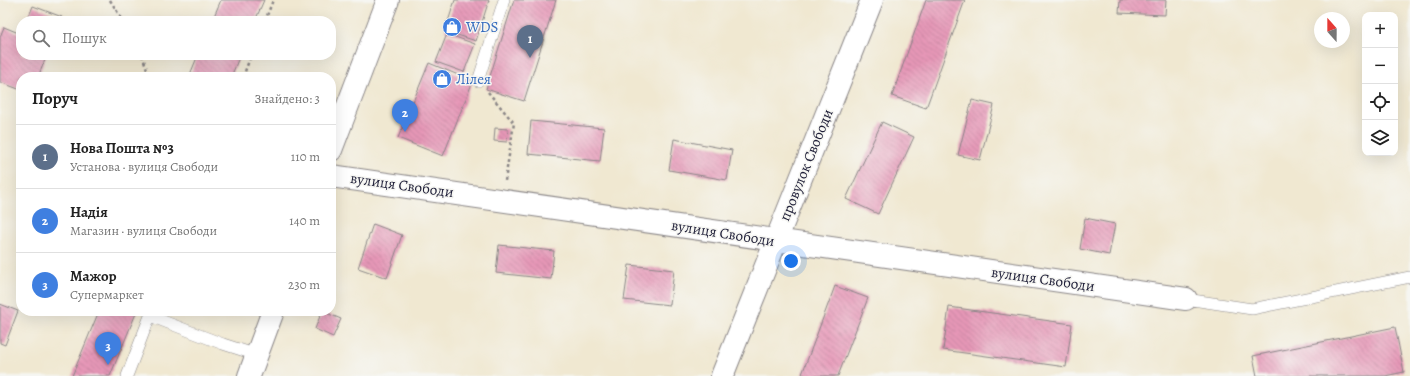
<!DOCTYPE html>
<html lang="uk">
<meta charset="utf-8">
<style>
:root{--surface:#fff;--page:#f2f2f2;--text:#222;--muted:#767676;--line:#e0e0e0;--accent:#b5179e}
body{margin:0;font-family:Alegreya,serif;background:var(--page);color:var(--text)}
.controls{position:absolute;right:12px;top:12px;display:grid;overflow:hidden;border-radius:8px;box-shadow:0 4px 16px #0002}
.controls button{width:36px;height:36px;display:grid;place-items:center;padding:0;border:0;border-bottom:1px solid var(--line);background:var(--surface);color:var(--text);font:20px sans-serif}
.compass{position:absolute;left:1314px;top:12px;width:36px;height:36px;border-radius:50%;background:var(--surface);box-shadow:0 4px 16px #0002;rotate:339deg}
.you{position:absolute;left:791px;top:261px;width:14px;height:14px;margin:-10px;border:3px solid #fff;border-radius:50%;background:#1a73e8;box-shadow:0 0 0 6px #1a73e833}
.badge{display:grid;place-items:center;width:26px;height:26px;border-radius:50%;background:var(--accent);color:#fff;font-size:13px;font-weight:700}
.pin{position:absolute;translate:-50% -33px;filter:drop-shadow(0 1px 2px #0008)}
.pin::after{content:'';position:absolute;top:21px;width:14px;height:12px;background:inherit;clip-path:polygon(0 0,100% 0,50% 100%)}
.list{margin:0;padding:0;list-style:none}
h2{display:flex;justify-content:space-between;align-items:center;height:52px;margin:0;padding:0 16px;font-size:17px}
h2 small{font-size:13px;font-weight:400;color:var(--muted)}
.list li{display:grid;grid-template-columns:26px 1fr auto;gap:12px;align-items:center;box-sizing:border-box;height:64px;padding:0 16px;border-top:1px solid var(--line)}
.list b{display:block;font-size:15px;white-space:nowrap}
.list p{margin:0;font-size:13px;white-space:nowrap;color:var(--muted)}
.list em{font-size:13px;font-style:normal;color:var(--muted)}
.icon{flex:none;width:22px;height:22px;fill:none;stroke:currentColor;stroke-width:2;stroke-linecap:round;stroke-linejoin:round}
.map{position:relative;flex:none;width:1410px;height:376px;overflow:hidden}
.search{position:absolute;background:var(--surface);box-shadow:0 4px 16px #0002;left:16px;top:16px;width:320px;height:44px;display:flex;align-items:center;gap:10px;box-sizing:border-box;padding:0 14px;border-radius:16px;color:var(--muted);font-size:15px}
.panel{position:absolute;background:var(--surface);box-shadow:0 4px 16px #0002;left:16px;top:72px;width:320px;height:244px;border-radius:16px}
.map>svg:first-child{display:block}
</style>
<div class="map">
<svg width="1410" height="376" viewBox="0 0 1410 376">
<defs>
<pattern id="building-back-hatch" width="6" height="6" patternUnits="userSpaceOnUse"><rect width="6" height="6" fill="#e697b7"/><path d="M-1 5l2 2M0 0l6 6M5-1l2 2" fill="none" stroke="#ba7b96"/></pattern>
</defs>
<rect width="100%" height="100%" fill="#f6f6f2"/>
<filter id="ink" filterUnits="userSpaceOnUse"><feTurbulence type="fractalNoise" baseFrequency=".025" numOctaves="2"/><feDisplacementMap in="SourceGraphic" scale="8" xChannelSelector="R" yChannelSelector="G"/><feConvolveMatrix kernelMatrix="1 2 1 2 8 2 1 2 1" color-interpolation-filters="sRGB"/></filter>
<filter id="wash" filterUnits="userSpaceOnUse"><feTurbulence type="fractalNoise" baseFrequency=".012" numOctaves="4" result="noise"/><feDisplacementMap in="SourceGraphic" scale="16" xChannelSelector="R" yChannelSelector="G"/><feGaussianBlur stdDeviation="0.9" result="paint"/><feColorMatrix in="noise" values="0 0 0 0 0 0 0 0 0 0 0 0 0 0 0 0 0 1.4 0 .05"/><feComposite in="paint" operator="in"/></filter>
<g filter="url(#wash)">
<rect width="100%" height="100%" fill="#f0e8d1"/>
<g id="blocks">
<g fill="url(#building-back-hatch)">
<path d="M221 0H264L255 21H212Z"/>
<path d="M455 0H489L476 41 445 31Z"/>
<path d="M514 0H556L524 101 486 89Z"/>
<path d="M926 0H965L926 108 892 96Z"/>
<path d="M1120 0H1166L1165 15 1119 13Z"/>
<path d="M33 6 62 17 61 21H27Z"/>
<path d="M4 27 21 34V55H47L38 77H21V90L0 82V37Z"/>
<path d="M447 34 475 44 464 72 436 62Z"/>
<path d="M198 55H240L231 77H189Z"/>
<path d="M429 63 473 81 443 156 398 138Z"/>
<path d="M972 100 994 105 980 160 958 155Z"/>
<path d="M531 121 604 128 600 161 528 154Z"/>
<path d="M882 122 914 137 878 214 846 199Z"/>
<path d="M495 128 508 129 507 142 494 141Z"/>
<path d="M674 139 732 150 727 180 669 170Z"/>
<path d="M1085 218 1115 224 1109 255 1080 249Z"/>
<path d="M373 224 402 235 387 278 358 268Z"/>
<path d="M499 245 554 251 551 279 496 273Z"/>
<path d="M629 265 674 270 670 305 624 300Z"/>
<path d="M835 286 868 298 838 376H808L802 374Z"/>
<path d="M0 304 18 311 5 345 0 343Z"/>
<path d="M949 307 1072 324 1066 367 943 350Z"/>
<path d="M99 311H137L110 376H72Z"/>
<path d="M322 311 341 319 333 337 315 329Z"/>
<path d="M1395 327 1404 372 1385 376H1257L1253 356Z"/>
</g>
</g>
</g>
<g filter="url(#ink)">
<use href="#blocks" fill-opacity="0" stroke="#898586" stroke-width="1"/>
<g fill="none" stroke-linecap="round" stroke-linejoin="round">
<g stroke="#898586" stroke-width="12">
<g id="service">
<path d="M478 81 504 0"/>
<path d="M1186 299 1252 309 1410 277"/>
<path d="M127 376 150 316 223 344 257 355"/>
</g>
</g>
<g stroke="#898586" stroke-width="24">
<g id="minor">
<path d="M331 150 388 0"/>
<path d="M331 176 1186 299"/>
<path d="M249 376 273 311"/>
<path d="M722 376 872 0"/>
</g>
</g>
<g stroke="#898586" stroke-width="2.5" stroke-dasharray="3 3" stroke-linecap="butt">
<path d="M110 0 123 21"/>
<path d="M265 21 273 0"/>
<path d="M142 55 148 72 147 77"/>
<path d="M243 77 251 55"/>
<path d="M488 92 514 123 505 181"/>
</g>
<use href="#service" stroke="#fff" stroke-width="11"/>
<use href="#minor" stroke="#fff" stroke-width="22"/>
</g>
</g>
<defs>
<g id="shop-disc" transform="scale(1)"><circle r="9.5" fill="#3f7fe0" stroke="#f6f6f2"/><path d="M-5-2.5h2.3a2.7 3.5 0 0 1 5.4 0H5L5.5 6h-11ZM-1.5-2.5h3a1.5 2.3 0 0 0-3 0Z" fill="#fff"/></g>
</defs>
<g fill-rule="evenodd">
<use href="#shop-disc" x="452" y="27"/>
<use href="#shop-disc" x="442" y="79"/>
</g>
<g text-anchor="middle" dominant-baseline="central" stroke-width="3" stroke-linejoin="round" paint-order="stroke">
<g font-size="15" fill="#366cbe" stroke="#f6f6f2" text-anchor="start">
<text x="466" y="27">WDS</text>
<text x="456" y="79">Лілея</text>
</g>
<g font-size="15" fill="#22223b" stroke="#f6f6f2">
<text transform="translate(806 165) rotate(-68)">провулок Свободи</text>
<text transform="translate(402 185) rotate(8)">вулиця Свободи</text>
<text transform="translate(723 233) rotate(9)">вулиця Свободи</text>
<text transform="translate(1043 279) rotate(8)">вулиця Свободи</text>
</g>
</g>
</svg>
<div class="controls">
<button>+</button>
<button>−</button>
<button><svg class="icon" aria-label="locate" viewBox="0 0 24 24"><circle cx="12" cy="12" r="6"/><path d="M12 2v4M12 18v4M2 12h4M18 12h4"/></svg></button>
<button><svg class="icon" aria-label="layers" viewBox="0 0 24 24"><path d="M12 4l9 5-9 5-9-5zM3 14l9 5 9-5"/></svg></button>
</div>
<svg class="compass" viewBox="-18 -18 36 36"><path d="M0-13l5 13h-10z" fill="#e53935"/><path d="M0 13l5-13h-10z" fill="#767676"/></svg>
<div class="you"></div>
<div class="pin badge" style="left:530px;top:58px;background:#5c6f8a">1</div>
<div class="pin badge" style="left:405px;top:132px;background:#3f7fe0">2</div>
<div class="pin badge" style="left:108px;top:365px;background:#3f7fe0">3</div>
<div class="search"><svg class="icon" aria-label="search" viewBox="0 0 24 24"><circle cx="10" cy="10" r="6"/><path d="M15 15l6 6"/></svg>Пошук</div>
<section class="panel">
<h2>Поруч<small>Знайдено: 3</small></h2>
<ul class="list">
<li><span class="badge" style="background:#5c6f8a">1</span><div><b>Нова Пошта №3</b><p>Установа · вулиця Свободи</p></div><em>110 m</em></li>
<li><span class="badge" style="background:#3f7fe0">2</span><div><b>Надія</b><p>Магазин · вулиця Свободи</p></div><em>140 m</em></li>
<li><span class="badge" style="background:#3f7fe0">3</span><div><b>Мажор</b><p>Супермаркет</p></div><em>230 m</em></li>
</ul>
</section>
</div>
